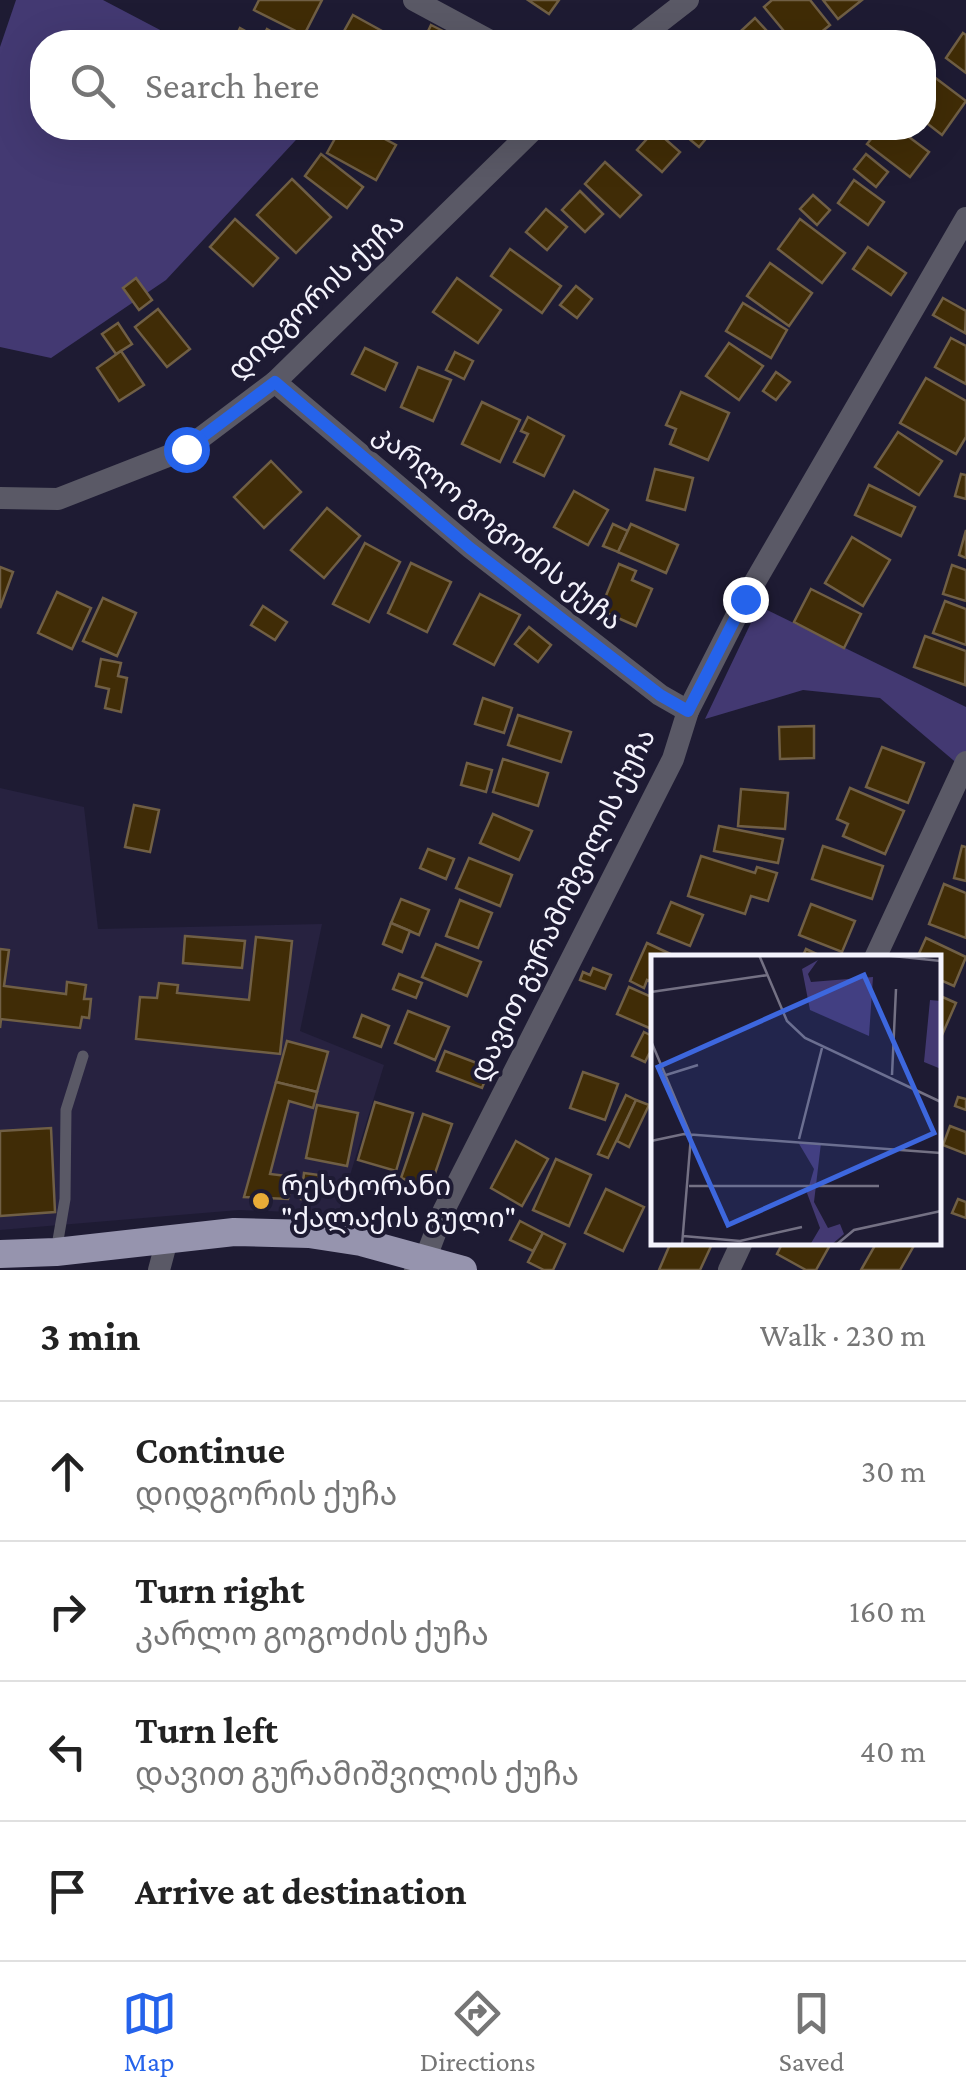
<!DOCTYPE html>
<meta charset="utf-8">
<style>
:root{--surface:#fff;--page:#f6f6f6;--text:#222;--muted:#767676;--line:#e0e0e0;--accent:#2563eb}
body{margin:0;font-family:"Crimson Pro","Noto Sans Georgian",serif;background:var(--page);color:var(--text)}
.stop{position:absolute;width:30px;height:30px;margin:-22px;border:8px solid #2563eb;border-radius:50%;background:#fff}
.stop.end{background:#2563eb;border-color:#fff;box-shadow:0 2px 10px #0008}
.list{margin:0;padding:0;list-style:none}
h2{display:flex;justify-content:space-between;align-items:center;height:130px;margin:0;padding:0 40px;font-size:42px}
h2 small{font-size:32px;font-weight:400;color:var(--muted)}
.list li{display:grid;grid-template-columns:65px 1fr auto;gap:30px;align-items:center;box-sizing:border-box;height:140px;padding:0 40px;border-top:2px solid var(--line)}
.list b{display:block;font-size:38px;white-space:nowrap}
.list p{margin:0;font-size:32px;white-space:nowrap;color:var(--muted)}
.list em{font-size:32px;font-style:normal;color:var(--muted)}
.icon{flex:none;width:55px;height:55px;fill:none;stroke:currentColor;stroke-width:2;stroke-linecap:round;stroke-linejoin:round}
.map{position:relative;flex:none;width:966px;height:1270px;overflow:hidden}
.search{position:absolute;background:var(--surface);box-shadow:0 10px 40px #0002;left:30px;right:30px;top:30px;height:110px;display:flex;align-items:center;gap:25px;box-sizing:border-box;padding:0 35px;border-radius:40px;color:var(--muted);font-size:38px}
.sheet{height:690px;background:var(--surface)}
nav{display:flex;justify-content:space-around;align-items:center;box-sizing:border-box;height:140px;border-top:2px solid var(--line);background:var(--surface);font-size:28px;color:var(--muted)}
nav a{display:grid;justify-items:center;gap:5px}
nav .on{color:var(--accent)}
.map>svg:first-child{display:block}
</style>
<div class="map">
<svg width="966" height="1270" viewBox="0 0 966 1270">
<rect width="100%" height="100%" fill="#1e1b33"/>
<path fill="#272240" d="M0 788 84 807 98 929 322 924 300 1031 384 1065 338 1214 239 1210 0 1230Z"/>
<g fill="#433972">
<path d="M16 0H103L183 42H42V128H307L166 280 51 358 0 347V47Z"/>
<path d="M759 606 966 707V771L880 698 803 690 705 719Z"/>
</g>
<g fill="#402c06" stroke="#705f45" stroke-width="2.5">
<path d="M259 0H322L304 35 254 10Z"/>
<path d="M528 0H559L549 14Z"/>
<path d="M772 0H810L830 25 809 42H793L764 7Z"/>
<path d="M823 0H862L838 19Z"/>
<path d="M353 15 382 31 376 42H338Z"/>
<path d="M755 18 777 42H729Z"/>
<path d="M431 25 465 42H423Z"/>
<path d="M240 28 256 37 253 42 234 40Z"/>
<path d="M267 29 279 36 276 42H260Z"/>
<path d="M963 33 966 35V73L946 58Z"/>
<path d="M925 70 966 101 942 135 924 121Z"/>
<path d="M329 128H364L396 145 376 180 327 153 338 133Z"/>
<path d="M376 128H402L396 138Z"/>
<path d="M676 128H715L699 147Z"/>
<path d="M880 128H897L929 152 910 177 867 144Z"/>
<path d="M655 130 680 152 662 172 637 150Z"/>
<path d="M321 154 363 187 347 208 305 176Z"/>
<path d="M866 154 888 172 876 187 854 169Z"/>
<path d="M605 162 641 195 620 217 585 184Z"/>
<path d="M292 179 331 217 296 253 257 215Z"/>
<path d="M854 180 884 202 868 225 838 203Z"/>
<path d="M580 191 603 214 585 232 562 210Z"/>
<path d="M813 195 830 210 817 225 800 209Z"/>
<path d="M546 209 567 227 547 250 526 232Z"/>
<path d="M235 219 278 258 253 286 210 247Z"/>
<path d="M800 219 845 253 822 283 778 249Z"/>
<path d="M868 247 906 273 891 295 853 269Z"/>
<path d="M510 249 561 286 542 313 491 276Z"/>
<path d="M770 263 812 293 789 326 747 296Z"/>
<path d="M136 278 152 300 139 310 123 288Z"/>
<path d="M457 278 501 310 478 343 433 312Z"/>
<path d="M576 286 592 299 577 318 560 305Z"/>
<path d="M943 298 966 311 965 333 933 315Z"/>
<path d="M743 303 787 330 771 358 726 331Z"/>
<path d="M158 309 190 349 167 367 135 327Z"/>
<path d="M118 323 132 344 116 354 102 334Z"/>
<path d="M951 338 966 346V384L935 367Z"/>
<path d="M729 343 763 366 739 400 706 376Z"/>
<path d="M365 348 397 363 385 390 352 374Z"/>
<path d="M121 351 144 385 119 401 97 368Z"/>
<path d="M455 352 473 361 464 379 446 370Z"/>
<path d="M418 367 451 380 433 421 401 407Z"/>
<path d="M776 372 790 382 776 400 763 391Z"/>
<path d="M926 378 966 401V437L956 454 900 423Z"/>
<path d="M681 392 729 413 708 460 670 444 676 429 666 425Z"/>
<path d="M482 402 520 420 500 462 462 444Z"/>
<path d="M528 417 564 436 544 476 514 462 528 434 521 431Z"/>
<path d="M898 432 942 461 919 495 875 467Z"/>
<path d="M271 461 301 492 264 528 234 497Z"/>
<path d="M655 469 693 478 685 510 647 500Z"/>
<path d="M961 474 966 475V499L955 496Z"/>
<path d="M869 485 915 507 901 536 855 515Z"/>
<path d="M574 491 608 510 588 545 554 527Z"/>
<path d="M327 508 360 536 324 578 291 550Z"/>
<path d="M613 524 628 531 618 552 603 546Z"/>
<path d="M631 524 678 545 666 573 618 552Z"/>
<path d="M966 530V558L959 555Z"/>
<path d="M852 537 890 560 863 606 825 583Z"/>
<path d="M365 543 400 562 369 622 333 604Z"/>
<path d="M411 563 451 582 427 632 388 613Z"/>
<path d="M619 564 636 571 632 580 652 589 636 626 600 610Z"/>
<path d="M952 565 966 570V601L943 594Z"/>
<path d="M0 567 13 572 0 608Z"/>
<path d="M811 589 861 614 844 648 794 622Z"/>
<path d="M57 592 91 608 72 649 38 633Z"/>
<path d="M480 594 520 615 494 665 454 644Z"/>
<path d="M103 598 136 613 117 656 83 641Z"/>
<path d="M945 601 966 609V645L933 633Z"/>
<path d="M263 606 287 622 275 640 251 625Z"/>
<path d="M529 627 551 645 538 662 515 644Z"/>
<path d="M925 636 966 651 965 685 914 667Z"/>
<path d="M101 659 121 663 118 676 127 678 121 712 105 708 109 689 96 686Z"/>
<path d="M483 698 512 708 504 733 475 724Z"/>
<path d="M518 715 571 732 561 762 508 745Z"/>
<path d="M814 726V758L780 759 779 727Z"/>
<path d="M882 747 924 763 908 803 866 787Z"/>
<path d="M503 759 548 773 538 806 493 792Z"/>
<path d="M467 763 492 770 486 792 461 785Z"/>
<path d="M850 788 904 811 885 854 843 836 848 824 837 819Z"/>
<path d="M741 789 788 793 785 829 738 826Z"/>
<path d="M134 805 159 810 150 852 125 847Z"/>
<path d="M493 814 532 831 519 860 480 843Z"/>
<path d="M719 826 783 839 778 863 714 851Z"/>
<path d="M823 846 883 866 872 899 812 879Z"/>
<path d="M962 846 966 847V881L954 878Z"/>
<path d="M428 849 454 859 446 879 420 868Z"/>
<path d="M701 856 755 873 757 867 777 873 768 901 751 896 745 914 688 896Z"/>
<path d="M469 858 512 875 500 906 456 888Z"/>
<path d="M944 884 966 893V938L929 924Z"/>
<path d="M401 899 429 910 419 935 391 923Z"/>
<path d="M460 900 492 913 478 948 446 936Z"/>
<path d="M671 902 703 915 690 946 658 933Z"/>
<path d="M811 904 855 921 842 952 799 935Z"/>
<path d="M391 923 410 931 402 952 383 944Z"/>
<path d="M185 936 245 941 242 968 183 963Z"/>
<path d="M256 937 292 941 280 1054 136 1039 140 997 157 998 159 983 178 985 177 993 249 1000Z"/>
<path d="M926 938 966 957 954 986 938 979V958H917Z"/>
<path d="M647 943 679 958H654V983L647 980 644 988 630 981Z"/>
<path d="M436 944 481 962 467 996 422 977Z"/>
<path d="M0 949 9 950 4 986 66 994 67 982 86 985 84 999H91L89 1018 82 1017 80 1028 1 1019 0 1028Z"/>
<path d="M806 949 825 958H802Z"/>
<path d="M593 968 611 975 605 989 580 980 583 972 590 975Z"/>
<path d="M399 974 422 983 416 998 393 989Z"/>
<path d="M629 987 654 998V1030L617 1014Z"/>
<path d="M938 995 956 1003 942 1035 938 1033Z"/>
<path d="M408 1011 449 1027 435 1060 395 1043Z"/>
<path d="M362 1015 389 1026 381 1047 354 1037Z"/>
<path d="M644 1032 654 1037V1056L649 1054 645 1062 632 1056Z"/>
<path d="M287 1041 328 1052 317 1092 276 1082Z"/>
<path d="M445 1051 490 1068 482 1088 437 1071Z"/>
<path d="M583 1072 618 1084 605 1120 570 1108Z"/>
<path d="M276 1082 317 1092 313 1108 289 1101 270 1174 295 1177 288 1199 244 1197Z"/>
<path d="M626 1095 636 1100 608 1158 598 1154Z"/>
<path d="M958 1097 966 1099V1110L955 1106Z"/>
<path d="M636 1100 649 1105 629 1147 617 1141Z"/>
<path d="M375 1102 413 1113 396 1171 358 1160Z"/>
<path d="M317 1105 358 1113 347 1166 306 1158Z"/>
<path d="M423 1114 452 1124 430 1188 401 1178Z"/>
<path d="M950 1126 966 1132V1154L943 1145Z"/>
<path d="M51 1128 55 1212 0 1216V1131Z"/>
<path d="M516 1141 548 1159 522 1206 491 1188Z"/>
<path d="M556 1159 591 1175 569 1226 533 1210Z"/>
<path d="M304 1173 319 1175 316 1200 301 1199Z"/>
<path d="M606 1189 644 1207 623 1251 585 1233Z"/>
<path d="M958 1199 966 1202V1218L952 1213Z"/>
<path d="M520 1221 543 1233 533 1251 510 1240Z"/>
<path d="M543 1233 565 1244 553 1270H544L528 1262Z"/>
<path d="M671 1242H713L700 1270H659Z"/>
<path d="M783 1242H826L830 1245 816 1270H806L777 1254Z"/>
<path d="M877 1242H916L900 1270H861Z"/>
</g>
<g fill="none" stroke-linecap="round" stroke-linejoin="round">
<path stroke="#5a5966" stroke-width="11" d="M56 1252 65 1199 66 1110 83 1056"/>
<g stroke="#5a5966" stroke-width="22">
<path d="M414 0 492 42"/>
<path d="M634 42 688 0"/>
<path d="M275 382 471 548 660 695 688 711"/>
<path d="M0 498 58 499 186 449 275 382 535 128"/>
<path d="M875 958 966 762"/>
<path d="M159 1270 167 1240"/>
<path d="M415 1270 426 1257 444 1210 673 759 688 711 745 599 966 218"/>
<path d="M729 1270 742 1242"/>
</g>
<path stroke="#9694ae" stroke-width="28" d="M0 1254 56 1252 234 1232 309 1234 361 1242 463 1270"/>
</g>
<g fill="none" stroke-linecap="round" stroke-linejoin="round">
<path stroke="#2563eb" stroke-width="12" d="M186 449 275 382 470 548 660 695 688 711 745 599"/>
</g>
<circle fill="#e8ab37" stroke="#1e1b33" stroke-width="4" cx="261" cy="1201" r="10"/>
<g text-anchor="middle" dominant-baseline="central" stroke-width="8" stroke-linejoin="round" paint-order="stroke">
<g font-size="28" fill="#f4f3fd" stroke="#1e1b33">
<text transform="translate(316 296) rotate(-43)">დიდგორის ქუჩა</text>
<text transform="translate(498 527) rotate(39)">კარლო გოგოძის ქუჩა</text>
<text transform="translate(562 905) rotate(-64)">დავით გურამიშვილის ქუჩა</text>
</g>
<g font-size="28" fill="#f4f3fd" stroke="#1e1b33" text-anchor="start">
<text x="281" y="1185">რესტორანი<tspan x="281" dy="32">"ქალაქის გული"</tspan></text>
</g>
</g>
<g transform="translate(651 955)">
<rect width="290" height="290" fill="#1e1b33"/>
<path d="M167 5 157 19 160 27 222 22 218 81 159 55 151 14ZM279 45 290 46V114L273 107ZM147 187 170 188 163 247 177 273 189 269 193 279 180 290H159L169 273 156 238 163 214Z" fill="#433972"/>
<path fill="none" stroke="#747184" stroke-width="2.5" d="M108 0 136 66 154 83 290 147M232 0 290 6M0 37 117 20M0 86 40 181 31 290M15 120 47 110M241 120 245 34M148 184 171 93M0 186 33 179 290 198M38 231H228M32 281 89 286 151 272M185 290 203 275 290 256"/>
<path fill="#3d67de" fill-opacity="0.15" stroke="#3d67de" stroke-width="5" d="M213 20 283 178 77 270 7 112Z"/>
<rect width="290" height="290" fill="none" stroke="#f4f3fd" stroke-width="5"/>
</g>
</svg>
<div class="stop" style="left:186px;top:449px"></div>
<div class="stop end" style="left:745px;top:599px"></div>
<div class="search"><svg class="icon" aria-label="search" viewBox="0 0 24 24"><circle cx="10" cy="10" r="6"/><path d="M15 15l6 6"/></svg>Search here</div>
</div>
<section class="sheet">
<h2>3 min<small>Walk · 230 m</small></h2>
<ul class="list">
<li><svg class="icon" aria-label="ahead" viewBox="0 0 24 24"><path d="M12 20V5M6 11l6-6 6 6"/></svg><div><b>Continue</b><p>დიდგორის ქუჩა</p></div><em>30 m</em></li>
<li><svg class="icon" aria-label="right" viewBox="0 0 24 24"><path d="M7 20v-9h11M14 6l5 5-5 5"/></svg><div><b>Turn right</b><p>კარლო გოგოძის ქუჩა</p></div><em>160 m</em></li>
<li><svg class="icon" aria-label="left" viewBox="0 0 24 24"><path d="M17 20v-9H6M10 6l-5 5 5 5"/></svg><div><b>Turn left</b><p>დავით გურამიშვილის ქუჩა</p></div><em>40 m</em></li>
<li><svg class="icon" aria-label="arrive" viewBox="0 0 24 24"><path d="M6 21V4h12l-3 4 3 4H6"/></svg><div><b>Arrive at destination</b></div></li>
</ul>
</section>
<nav>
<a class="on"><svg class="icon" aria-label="map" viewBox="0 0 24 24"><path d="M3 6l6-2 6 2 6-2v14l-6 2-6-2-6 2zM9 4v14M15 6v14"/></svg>Map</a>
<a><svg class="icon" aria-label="directions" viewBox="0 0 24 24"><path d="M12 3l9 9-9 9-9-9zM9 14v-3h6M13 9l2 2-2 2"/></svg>Directions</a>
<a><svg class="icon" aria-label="saved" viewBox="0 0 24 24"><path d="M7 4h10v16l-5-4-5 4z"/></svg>Saved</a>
</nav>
